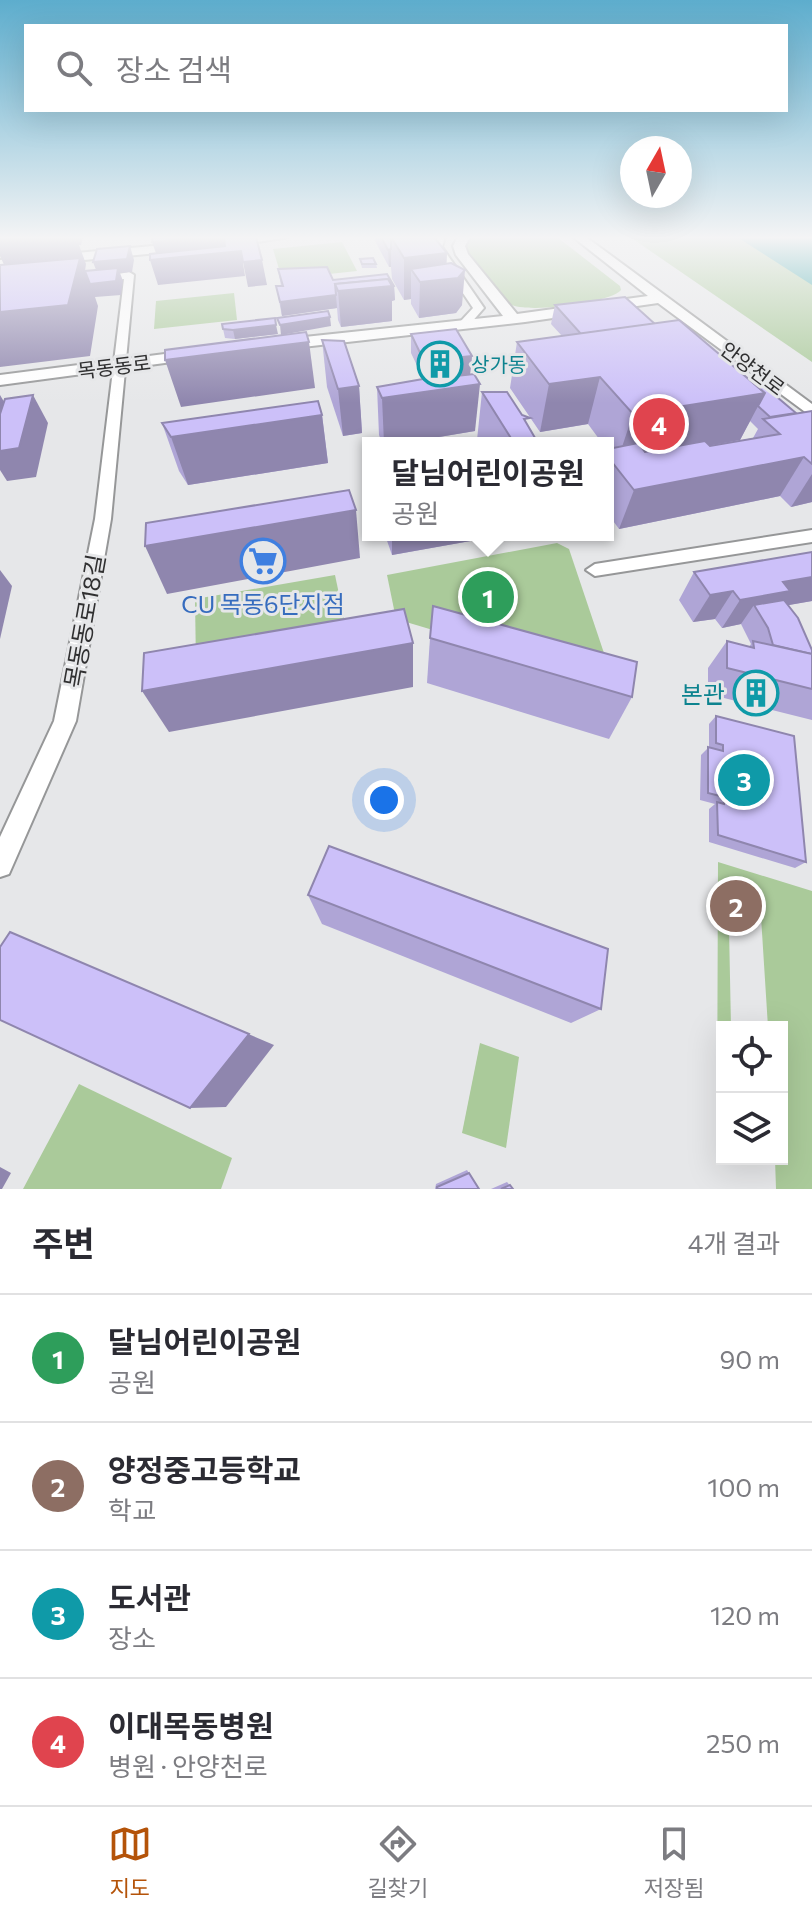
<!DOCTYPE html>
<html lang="ko">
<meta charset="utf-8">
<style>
:root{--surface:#fff;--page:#f7f7f7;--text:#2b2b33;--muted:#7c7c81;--line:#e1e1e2;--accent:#b45309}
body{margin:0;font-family:Commissioner,"Noto Sans KR",sans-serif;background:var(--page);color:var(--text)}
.controls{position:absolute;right:24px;bottom:24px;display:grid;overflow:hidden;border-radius:0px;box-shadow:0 8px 32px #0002}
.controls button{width:72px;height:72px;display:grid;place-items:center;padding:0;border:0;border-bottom:2px solid var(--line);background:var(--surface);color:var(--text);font:40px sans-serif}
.compass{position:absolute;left:620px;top:136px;width:72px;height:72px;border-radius:50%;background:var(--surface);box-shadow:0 8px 32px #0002;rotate:9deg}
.you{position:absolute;left:384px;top:800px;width:28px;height:28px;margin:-20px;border:6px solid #fff;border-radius:50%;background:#1a73e8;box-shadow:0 0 0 12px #1a73e833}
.badge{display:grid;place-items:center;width:52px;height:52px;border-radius:50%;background:var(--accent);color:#fff;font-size:26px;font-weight:700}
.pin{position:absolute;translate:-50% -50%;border:4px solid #fff;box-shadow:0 2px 8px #0006}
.popup{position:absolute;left:362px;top:437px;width:252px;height:104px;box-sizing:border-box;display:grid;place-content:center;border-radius:0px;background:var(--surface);filter:drop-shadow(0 2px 6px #0005);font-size:26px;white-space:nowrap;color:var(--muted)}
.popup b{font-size:30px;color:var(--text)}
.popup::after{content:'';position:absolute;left:50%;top:100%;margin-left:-16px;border:16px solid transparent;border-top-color:var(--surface)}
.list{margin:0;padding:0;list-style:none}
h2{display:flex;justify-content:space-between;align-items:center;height:104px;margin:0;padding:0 32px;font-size:34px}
h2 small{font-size:26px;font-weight:400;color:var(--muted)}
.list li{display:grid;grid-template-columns:52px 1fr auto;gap:24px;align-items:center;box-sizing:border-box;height:128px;padding:0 32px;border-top:2px solid var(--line)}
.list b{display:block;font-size:30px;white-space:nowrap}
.list p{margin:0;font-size:26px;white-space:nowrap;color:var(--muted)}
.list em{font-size:26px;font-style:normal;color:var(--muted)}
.icon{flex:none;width:44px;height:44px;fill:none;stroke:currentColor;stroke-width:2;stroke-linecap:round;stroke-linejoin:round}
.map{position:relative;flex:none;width:812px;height:1189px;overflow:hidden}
.search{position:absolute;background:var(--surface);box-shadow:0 8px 32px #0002;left:24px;right:24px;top:24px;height:88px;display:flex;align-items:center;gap:20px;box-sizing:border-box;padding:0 28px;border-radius:0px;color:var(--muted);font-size:30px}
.sheet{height:616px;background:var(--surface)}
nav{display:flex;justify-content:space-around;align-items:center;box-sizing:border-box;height:112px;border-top:2px solid var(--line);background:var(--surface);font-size:22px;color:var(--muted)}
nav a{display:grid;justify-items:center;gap:4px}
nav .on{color:var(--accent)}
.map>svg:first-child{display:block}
</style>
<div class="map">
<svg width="812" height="1189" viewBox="0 0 812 1189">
<rect width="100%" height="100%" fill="#e6e7e9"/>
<g fill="#aaca9a">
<path d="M471 237H557L620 286 621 290C611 303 525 314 510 304 495 294 481 270 469 256L466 248Z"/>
<path d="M630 237H812V362Z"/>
<path d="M342 242 357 271 282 279 273 249Z"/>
<path d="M234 293 237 320 154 329 156 301Z"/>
<path d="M557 543 569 549 609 668 594 678 396 619 387 575Z"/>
<path d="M335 575 348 637 196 666 195 599Z"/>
<path d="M718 862 812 891V1189H776L775 1159H782V1027H768L760 901 739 908 729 928 731 1027H722V1157L717 1134Z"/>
<path d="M480 1043 519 1057 506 1148 462 1133Z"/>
<path d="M79 1084 232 1158 221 1189H23Z"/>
</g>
<path fill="#2da2a4" d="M737 237H812V285Z"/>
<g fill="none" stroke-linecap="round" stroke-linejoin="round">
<g stroke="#969798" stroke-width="4">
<g id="minor">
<path d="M436 237H445L442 247 484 308 470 324 460 322 473 308 432 247Z"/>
<path d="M129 272 134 275 111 519 76 721 9 874 0 877V837L54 721 95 519 124 279 97 282 92 279Z"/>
<path d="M812 530V542L595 576 586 570 595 564Z"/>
</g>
</g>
<g stroke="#969798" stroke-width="4">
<g id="major">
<path d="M252 237H289L226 247 220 243Z"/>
<path d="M458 237H470L465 246 468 254 517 314 648 296 573 237H586L812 404V417L658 303 525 322 276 350 268 345 276 340 503 316 456 255 453 246Z"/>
<path d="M185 243 191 247 189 250 0 268V260Z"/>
<path d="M196 350 204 355 202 358 0 385V375Z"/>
</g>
</g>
<use href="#minor" fill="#fff" fill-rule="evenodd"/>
<use href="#major" fill="#fff" fill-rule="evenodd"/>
</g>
<g fill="#afa5d6" fill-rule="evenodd">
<path d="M375 237H434L446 264 462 305 456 313 419 318 411 304V299L404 300 392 279 391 267H389L375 241Z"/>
<path d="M360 259 376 264 377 268H362Z"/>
<path d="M278 269 333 280 394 286 395 300 392 301V321L341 327 338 320 337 308 282 316 276 286H281Z"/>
<path d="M555 305 655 324 752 382 795 414 812 411V502L791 507 780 496 619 529 608 514V443H602L588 424 540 432 510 388 517 342 562 336 551 324ZM750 421 758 429 753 438 710 446 740 440Z"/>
<path d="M222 324 278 334 235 339 225 338Z"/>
<path d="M411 334 472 356 470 374 475 431 403 443H382L379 435 377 387 421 379 422 376 411 353Z"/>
<path d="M322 340 359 386 362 433 343 436 327 387Z"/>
<path d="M482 392 529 427 538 443H479L477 440Z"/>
<path d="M322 415 328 463 188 485 179 471 162 423Z"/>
<path d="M385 535H504L392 555Z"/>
<path d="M812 552V601L788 605 812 650V720L708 694V668L727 641 749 647 751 644 741 624 722 628 715 619 693 622 679 600 694 572Z"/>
<path d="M430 638 632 697 609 739 427 683Z"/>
<path d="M716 716 806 862 795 868 709 842V809L715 804 700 800 701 755 709 747V724Z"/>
<path d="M308 895 601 1009 571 1023 322 924Z"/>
<path d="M467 1170 479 1189H435L436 1184Z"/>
<path d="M507 1182 513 1189H491Z"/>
</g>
<g fill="#8f86ae">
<path d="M0 237H83L81 245H79L86 264 85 271 98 275 93 262 130 246 134 260 132 272 120 273 123 281 121 295 95 297 98 306 90 356 0 367V312L12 282 0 256Z"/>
<path d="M207 237H224L241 251 245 276 158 285 150 260 158 259 152 242Z"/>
<path d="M391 249V267H389L388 250Z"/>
<path d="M447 253 446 279 465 270 462 305 456 313 419 318 420 282 411 269V299L404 300V258Z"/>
<path d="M262 260 267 285 248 287 243 262Z"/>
<path d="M392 286H394L395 300 392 301V321L341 327 338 291Z"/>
<path d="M336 295 337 308 282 316 280 302Z"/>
<path d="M330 317 331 326 281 335 280 325Z"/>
<path d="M276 325 278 334 235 339 233 330Z"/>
<path d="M309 342 315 388 181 407 165 360Z"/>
<path d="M472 356 470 375 424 381V361Z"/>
<path d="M600 377 588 424 540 432 549 384Z"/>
<path d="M480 384 475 431 403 443H384L382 398Z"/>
<path d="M359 386 362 433 343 436 338 389Z"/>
<path d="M765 393 740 440 617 462 633 414Z"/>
<path d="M0 395 12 415 0 430Z"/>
<path d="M33 395 48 423 36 477 7 481 0 470V451Z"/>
<path d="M322 415 328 463 188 485 171 437Z"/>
<path d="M804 457 780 496 619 529 634 490Z"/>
<path d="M812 474V502L791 507Z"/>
<path d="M356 510 360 558 167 594 145 546Z"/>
<path d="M392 535H504L392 555Z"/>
<path d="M0 570 12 586 0 639Z"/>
<path d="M812 577V601L778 607 754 605 741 624 722 628 740 600 783 582Z"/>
<path d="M733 591 715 619 693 622 710 595Z"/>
<path d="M413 643V687L169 732 142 691Z"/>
<path d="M10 932 274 1045 226 1107 190 1108Z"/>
<path d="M0 1167 11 1173 2 1189H0Z"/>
</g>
<g fill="#ccc0f9" stroke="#8f86ae" stroke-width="2">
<path d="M0 237H41L0 240Z"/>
<path d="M153 237H207L152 242Z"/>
<path d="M224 237H256L262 260 243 262 241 251 150 260V254L225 246Z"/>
<path d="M381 237H398H391V249L388 250Z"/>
<path d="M391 237H434L447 253 404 258Z"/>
<path d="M130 246 127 259 93 262 97 249Z"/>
<path d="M80 258 68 305 0 312V265Z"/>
<path d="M373 258 376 264H362L360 259Z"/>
<path d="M451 263 465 270 458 278 420 282 411 269Z"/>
<path d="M327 267 333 280 387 274 394 286 392 287 388 279 335 284 336 295 280 302 276 286H283L278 269Z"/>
<path d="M118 268 116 281 90 284 85 271Z"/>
<path d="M388 279 392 286 338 291 335 284Z"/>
<path d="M625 297 655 324 581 334 555 305Z"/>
<path d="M328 311 330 317 280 325 277 318Z"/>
<path d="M275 318 276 325 233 330 223 329 222 324Z"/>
<path d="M679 320 765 393 633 414 600 377 549 384 517 342Z"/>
<path d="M456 329 472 356 424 361 411 334Z"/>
<path d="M306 332 309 342 165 360V350Z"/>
<path d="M322 340 344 341 359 386 338 389Z"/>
<path d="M474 374 480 384 382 398 377 387 423 379 421 376 429 379Z"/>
<path d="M758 381 796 413 770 417 758 406 765 393 752 382Z"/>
<path d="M482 392H507L522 415 530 418 524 419 538 443H514Z"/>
<path d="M33 395 19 448 0 451V414L5 399Z"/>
<path d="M318 401 322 415 171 437 162 423Z"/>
<path d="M812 411V464L804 457 634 490 608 457V449L638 443 645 452 705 441 710 446 780 434 763 419Z"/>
<path d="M349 490 356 510 145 546 146 523Z"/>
<path d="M812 552V577L783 582 790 591 740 600 733 591 710 595 694 572Z"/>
<path d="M784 600 798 618 812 650V654L773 645 768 628 754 605Z"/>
<path d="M433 606 637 662 632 697 430 638Z"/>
<path d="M404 609 413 643 142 691 144 653Z"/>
<path d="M727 641 754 648 753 641 812 654V689L727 668Z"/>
<path d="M716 716 794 736 806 862 718 835 717 802 724 804V797L708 793V747L723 751V745L716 743Z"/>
<path d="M329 846 608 949 601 1009 308 895Z"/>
<path d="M10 932 249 1034 190 1108 0 1020V947Z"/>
<path d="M469 1173 479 1189H437V1187Z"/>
<path d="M510 1185 513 1189H501Z"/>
</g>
<linearGradient id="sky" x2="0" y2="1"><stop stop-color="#5dadcd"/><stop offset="0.59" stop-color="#f4f4f5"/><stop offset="1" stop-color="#f4f4f5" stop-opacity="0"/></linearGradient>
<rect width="812" height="403" fill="url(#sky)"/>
<defs>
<g id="building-ring" transform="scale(2.3)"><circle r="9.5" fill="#e6e7e9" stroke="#0f9aa8" stroke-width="1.5"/><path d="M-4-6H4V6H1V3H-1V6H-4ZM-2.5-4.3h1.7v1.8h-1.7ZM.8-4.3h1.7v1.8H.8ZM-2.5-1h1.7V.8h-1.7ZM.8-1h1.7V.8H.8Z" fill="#0f9aa8"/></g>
<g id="supermarket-ring" transform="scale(2.3)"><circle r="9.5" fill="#e6e7e9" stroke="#3f7fe0" stroke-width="1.5"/><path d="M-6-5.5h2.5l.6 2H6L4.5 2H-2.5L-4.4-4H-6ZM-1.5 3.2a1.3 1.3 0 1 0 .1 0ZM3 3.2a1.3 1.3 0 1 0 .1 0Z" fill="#3f7fe0"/></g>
</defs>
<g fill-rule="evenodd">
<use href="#building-ring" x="440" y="364"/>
<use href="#supermarket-ring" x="263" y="561"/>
<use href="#building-ring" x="756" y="693"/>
</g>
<g text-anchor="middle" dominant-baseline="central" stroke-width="6" stroke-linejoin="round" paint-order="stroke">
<g font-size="20" fill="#0d838f" stroke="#e6e7e9" text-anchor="start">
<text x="471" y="364">상가동</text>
</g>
<g font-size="20" fill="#303031" stroke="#e6e7e9">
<text transform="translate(114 366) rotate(-7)">목동동로</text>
<text transform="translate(753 368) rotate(37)">안양천로</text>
</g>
<g font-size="24" fill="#366cbe" stroke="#e6e7e9">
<text x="263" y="603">CU 목동6단지점</text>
</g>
<g font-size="24" fill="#303031" stroke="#e6e7e9">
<text transform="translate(84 621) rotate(-80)">목동동로18길</text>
</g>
<g font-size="24" fill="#0d838f" stroke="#e6e7e9" text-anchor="end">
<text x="725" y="693">본관</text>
</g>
</g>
</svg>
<div class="controls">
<button><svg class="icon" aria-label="locate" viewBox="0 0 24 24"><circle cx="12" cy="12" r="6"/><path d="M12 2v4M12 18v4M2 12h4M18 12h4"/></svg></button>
<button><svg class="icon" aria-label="layers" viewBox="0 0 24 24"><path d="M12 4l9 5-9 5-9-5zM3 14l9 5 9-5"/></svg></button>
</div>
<svg class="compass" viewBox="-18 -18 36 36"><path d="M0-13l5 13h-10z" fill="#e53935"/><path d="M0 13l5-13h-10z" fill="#7c7c81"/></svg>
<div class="you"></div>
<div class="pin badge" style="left:488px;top:597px;background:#2e9e5b">1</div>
<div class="popup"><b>달님어린이공원</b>공원</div>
<div class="pin badge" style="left:736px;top:906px;background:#8d6e63">2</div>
<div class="pin badge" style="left:744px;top:780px;background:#0f9aa8">3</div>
<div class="pin badge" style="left:659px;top:424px;background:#e0444e">4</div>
<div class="search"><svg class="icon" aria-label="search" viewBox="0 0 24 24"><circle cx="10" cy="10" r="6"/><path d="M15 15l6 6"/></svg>장소 검색</div>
</div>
<section class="sheet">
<h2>주변<small>4개 결과</small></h2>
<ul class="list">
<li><span class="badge" style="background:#2e9e5b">1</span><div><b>달님어린이공원</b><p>공원</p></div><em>90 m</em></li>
<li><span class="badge" style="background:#8d6e63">2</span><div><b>양정중고등학교</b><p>학교</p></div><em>100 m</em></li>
<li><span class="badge" style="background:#0f9aa8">3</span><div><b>도서관</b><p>장소</p></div><em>120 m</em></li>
<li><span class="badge" style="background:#e0444e">4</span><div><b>이대목동병원</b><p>병원 · 안양천로</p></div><em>250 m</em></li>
</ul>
</section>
<nav>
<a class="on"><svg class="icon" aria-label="map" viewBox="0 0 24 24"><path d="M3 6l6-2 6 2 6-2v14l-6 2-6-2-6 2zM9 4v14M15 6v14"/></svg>지도</a>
<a><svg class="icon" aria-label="directions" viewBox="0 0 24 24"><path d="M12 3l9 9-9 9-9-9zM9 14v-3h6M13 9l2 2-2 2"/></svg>길찾기</a>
<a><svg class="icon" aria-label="saved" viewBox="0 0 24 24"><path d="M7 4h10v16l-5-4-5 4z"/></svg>저장됨</a>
</nav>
